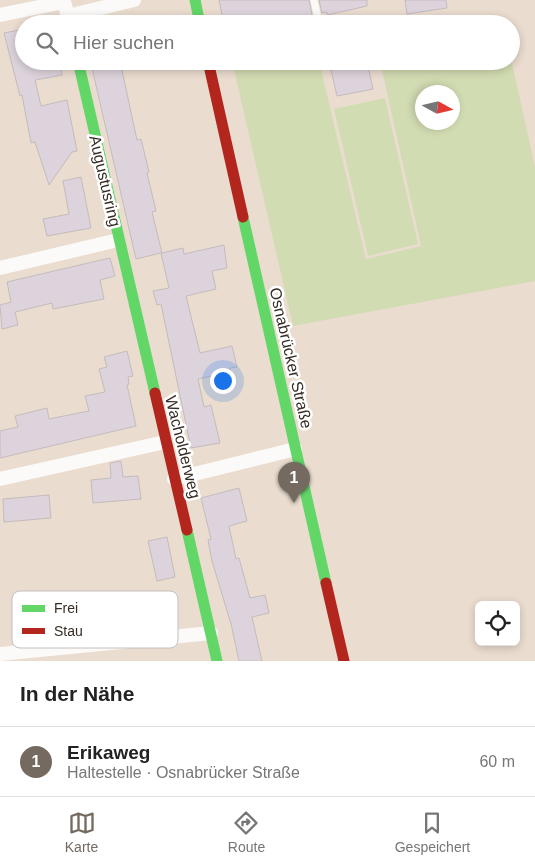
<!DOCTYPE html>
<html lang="de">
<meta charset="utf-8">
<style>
:root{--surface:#fff;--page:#f2f2f2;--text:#222;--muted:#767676;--line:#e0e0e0;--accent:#746a5f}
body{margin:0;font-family:Helvetica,sans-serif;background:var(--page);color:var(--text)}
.controls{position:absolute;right:15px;bottom:15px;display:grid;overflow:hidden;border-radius:8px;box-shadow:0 2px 8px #0003}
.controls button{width:45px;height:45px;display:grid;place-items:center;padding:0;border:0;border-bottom:1px solid var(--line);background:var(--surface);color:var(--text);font:25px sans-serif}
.compass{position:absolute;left:415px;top:85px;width:45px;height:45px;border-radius:50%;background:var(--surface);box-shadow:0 2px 8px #0003;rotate:98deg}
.you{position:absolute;left:222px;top:380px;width:18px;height:18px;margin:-12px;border:4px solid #fff;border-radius:50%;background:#1a73e8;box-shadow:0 0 0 8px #1a73e833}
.badge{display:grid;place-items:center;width:32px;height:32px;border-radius:50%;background:var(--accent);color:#fff;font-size:16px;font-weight:700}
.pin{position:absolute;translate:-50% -41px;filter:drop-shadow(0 1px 2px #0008)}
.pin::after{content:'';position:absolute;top:26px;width:18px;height:15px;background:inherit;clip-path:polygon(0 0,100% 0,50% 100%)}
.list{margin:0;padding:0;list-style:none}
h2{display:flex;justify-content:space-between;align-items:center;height:65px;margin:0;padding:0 20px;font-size:21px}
h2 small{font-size:16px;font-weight:400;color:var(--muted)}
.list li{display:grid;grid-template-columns:32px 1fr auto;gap:15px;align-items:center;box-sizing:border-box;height:70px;padding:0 20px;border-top:1px solid var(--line)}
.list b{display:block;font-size:19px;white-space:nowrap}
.list p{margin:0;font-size:16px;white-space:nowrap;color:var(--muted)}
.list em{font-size:16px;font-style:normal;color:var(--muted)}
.icon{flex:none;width:28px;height:28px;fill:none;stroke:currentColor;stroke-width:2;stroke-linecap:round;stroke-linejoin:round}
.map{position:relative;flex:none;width:535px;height:661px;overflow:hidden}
.search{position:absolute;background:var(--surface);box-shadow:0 2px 8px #0003;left:15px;right:15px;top:15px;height:55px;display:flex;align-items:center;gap:12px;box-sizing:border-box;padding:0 18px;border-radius:28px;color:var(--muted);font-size:19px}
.sheet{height:135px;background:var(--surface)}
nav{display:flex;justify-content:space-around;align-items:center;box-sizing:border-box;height:70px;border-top:1px solid var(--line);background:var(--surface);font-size:14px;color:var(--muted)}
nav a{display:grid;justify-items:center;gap:2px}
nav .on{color:var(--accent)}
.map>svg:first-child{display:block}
</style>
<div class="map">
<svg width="535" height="661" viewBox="0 0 535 661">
<rect width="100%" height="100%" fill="#eadccf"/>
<g fill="#d2dcb2" fill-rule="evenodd">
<path d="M511 59 535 167V281L293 326 232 61H319L366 259 421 246 380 61H511ZM422 92H452V122H422Z"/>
<path d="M385 98 418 244 368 256 334 109Z"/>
</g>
<g fill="#ddd3dc" stroke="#c4bcbc">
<path d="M219 0H309L312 15 274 24H237L235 17 223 20Z"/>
<path d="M319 0H367V6L327 15V12L322 13Z"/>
<path d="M405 0H446L447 8 407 14Z"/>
<path d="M24 29V61H60L62 75 35 80 41 106 67 100 77 151 72 152 49 185 35 142 31 143 22 95 20 96 4 33Z"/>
<path d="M120 61 137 140 141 139 149 172 147 173 156 211 152 212 162 253 183 248 184 254 224 245 227 268 212 271 216 289 186 296 200 353 232 346 237 367 230 368V372L198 379 204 407 211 405 220 443 191 448 161 304 157 305 153 291 169 288 161 253 136 259 92 68Z"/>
<path d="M367 62 373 89 337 96 331 70Z"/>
<path d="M81 177 91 228 47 236 43 219 69 214 63 181Z"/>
<path d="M110 258 115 276 100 280 104 299 53 309 52 303 15 312 18 325 2 329 0 305 11 302 7 282Z"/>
<path d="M127 351 133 376 128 377 129 384 127 385 136 426 0 458V431L18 427 15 416 47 408 49 419 89 411 85 396 105 392 99 369 107 367 104 357Z"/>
<path d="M121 461 123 477 138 476 141 499 93 503 91 480 111 478 110 463Z"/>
<path d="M239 488 247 521 229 526 236 559 239 558 250 598 265 595 269 613 252 617 262 661H239L231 624 212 561 208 540 211 539 201 498Z"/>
<path d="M49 495 51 518 4 522 3 499Z"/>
<path d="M167 537 175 577 157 581 148 541Z"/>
</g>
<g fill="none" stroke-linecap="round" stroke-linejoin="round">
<path stroke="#fcfaf8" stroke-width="7" d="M314 0 318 19 315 24"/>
<g stroke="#fcfaf8" stroke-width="14">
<path d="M0 15 64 2 68 16 134 0"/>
<path d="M0 268 118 240"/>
<path d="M0 479 165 442"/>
<path d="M174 479 295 449"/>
<path d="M0 654 211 633"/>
</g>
<g stroke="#63d668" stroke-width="11">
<path d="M195 0 200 24"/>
<path d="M78 61 155 393"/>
<path d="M243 217 326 583"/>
<path d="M187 530 217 661"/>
</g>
<g stroke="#b3261e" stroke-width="11">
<path d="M208 61 243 217"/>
<path d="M155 393 187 530"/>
<path d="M326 583 344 661"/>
</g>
</g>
<g text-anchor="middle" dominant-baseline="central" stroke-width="5" stroke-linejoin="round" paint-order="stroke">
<g font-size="16" fill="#352c23" stroke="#fff">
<text transform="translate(105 181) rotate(77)">Augustusring</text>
<text transform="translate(291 358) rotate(77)">Osnabrücker Straße</text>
<text transform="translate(183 447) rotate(76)">Wacholderweg</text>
</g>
</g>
<rect x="12" y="591" width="166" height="57" rx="8" fill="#fff" stroke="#c2c0bd" stroke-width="1"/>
<rect x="22" y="605" width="23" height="7" fill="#63d668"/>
<rect x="22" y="628" width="23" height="6" fill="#b3261e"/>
<g font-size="14" fill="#352c23">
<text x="54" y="613">Frei</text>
<text x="54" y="636">Stau</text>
</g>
</svg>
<div class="controls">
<button><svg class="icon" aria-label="locate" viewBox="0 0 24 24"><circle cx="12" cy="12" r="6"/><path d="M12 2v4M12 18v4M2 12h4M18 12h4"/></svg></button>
</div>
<svg class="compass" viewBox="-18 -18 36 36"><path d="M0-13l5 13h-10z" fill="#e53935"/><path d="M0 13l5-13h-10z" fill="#767676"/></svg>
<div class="you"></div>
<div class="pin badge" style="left:294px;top:503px">1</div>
<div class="search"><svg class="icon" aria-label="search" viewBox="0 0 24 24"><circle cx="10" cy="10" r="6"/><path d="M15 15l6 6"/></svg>Hier suchen</div>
</div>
<section class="sheet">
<h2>In der Nähe<small></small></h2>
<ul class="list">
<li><span class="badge">1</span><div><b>Erikaweg</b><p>Haltestelle · Osnabrücker Straße</p></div><em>60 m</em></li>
</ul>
</section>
<nav>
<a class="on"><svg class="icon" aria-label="map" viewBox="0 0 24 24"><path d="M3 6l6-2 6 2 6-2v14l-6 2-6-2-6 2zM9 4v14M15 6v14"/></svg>Karte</a>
<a><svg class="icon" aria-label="directions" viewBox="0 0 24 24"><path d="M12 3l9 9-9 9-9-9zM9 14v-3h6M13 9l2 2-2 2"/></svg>Route</a>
<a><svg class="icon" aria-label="saved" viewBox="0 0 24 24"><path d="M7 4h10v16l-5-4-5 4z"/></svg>Gespeichert</a>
</nav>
